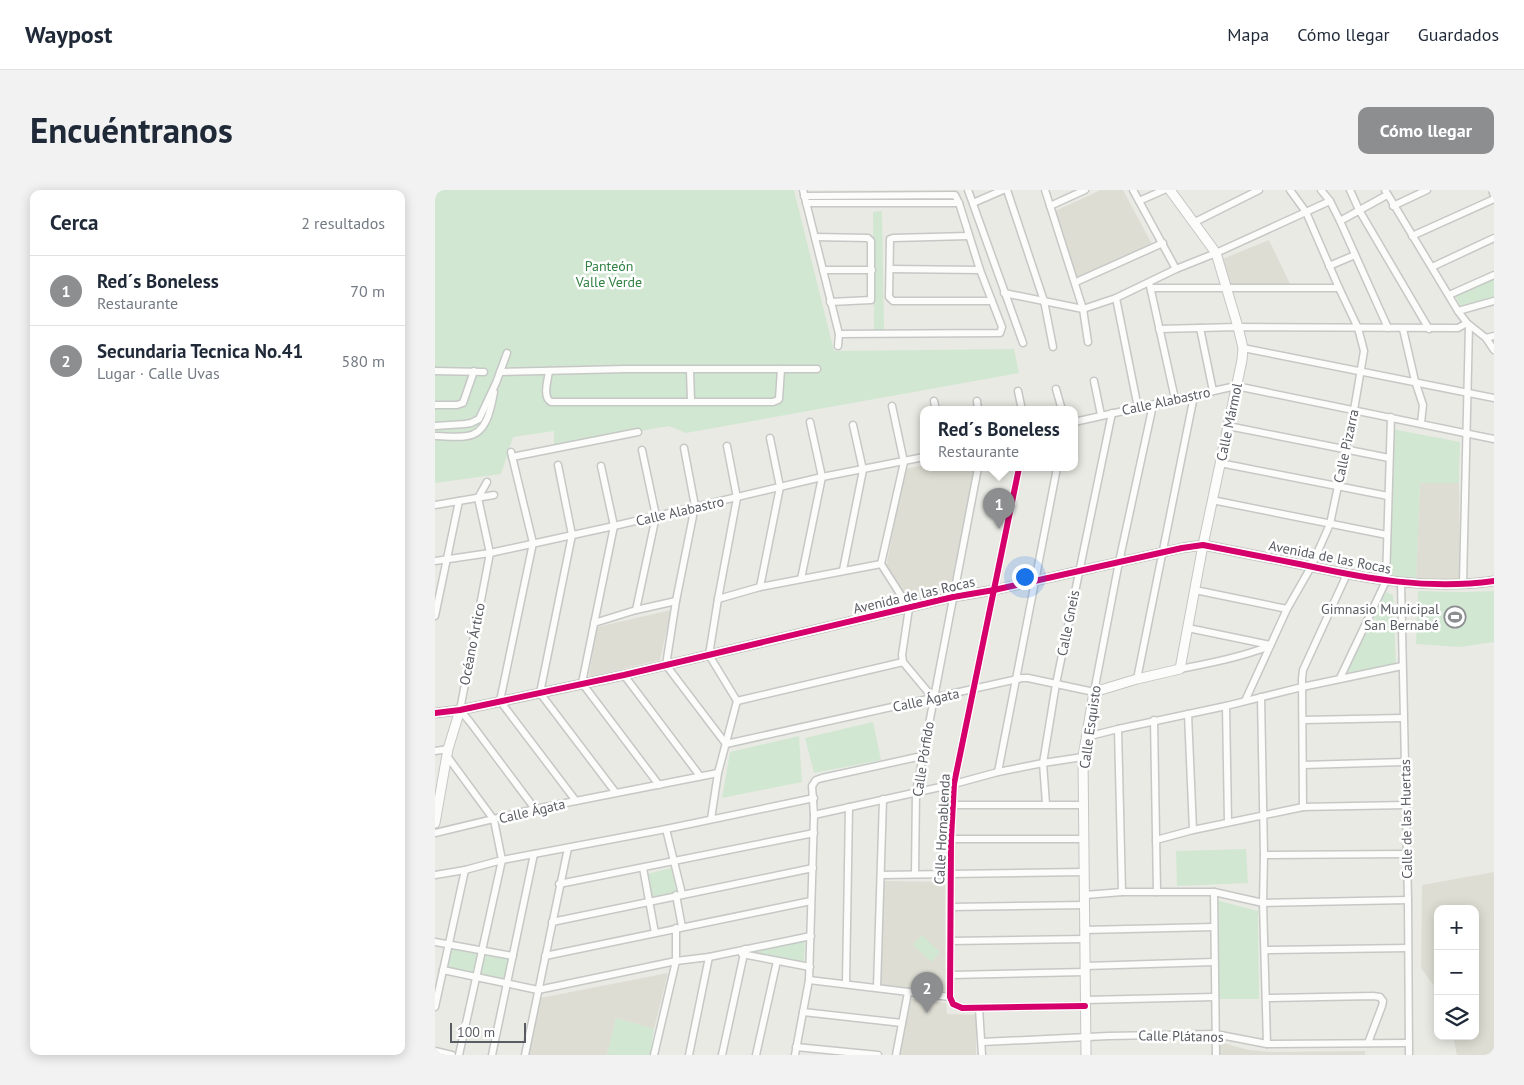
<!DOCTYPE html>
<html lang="es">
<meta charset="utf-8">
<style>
:root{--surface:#fff;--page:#f2f2f3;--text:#1f2937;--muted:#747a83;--line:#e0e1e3;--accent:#8c8e90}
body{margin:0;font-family:"PT Sans",sans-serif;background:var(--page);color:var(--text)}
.controls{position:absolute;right:15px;bottom:15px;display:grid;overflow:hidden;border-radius:10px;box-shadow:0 2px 12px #0003}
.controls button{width:45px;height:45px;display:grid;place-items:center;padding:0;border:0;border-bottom:1px solid var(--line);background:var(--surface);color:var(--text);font:25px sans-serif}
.scale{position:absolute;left:15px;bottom:12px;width:76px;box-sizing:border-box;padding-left:5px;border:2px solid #595c62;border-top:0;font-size:14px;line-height:18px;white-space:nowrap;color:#595c62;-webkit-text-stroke:4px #fff;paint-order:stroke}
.you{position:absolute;left:589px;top:386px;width:18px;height:18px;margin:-12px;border:4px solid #fff;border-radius:50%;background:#1a73e8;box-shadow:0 0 0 8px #1a73e833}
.badge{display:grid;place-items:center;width:32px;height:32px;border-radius:50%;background:var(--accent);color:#fff;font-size:16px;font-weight:700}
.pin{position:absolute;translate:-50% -41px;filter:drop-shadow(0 1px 2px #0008)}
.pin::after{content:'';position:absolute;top:26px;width:18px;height:15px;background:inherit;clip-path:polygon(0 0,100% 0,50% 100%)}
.popup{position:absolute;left:485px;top:216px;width:158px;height:65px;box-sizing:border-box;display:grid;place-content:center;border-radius:10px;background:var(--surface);filter:drop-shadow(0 1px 4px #0005);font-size:16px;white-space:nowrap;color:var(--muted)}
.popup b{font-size:19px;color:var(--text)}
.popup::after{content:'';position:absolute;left:50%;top:100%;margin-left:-10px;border:10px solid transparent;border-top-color:var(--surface)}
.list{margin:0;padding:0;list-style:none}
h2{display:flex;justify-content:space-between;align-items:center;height:65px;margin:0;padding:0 20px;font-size:21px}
h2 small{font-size:16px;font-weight:400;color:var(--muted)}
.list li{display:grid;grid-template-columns:32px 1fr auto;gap:15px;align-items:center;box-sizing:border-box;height:70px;padding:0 20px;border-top:1px solid var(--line)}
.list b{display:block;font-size:19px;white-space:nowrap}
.list p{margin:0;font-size:16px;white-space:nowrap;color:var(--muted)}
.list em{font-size:16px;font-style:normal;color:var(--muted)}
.icon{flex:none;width:28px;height:28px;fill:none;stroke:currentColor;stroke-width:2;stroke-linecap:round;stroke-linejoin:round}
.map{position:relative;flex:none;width:1059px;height:865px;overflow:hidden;border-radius:10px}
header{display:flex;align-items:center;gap:30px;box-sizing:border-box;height:70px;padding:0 25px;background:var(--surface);border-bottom:1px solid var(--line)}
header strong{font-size:24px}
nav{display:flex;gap:28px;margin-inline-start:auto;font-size:18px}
.intro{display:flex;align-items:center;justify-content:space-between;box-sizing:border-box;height:120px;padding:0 30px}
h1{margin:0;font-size:35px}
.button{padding:12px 22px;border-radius:10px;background:var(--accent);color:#fff;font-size:18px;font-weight:700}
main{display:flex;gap:30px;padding:0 30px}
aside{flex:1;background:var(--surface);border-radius:10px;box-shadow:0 2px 12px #0003}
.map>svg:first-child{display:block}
</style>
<header>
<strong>Waypost</strong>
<nav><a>Mapa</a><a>Cómo llegar</a><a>Guardados</a></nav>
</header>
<div class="intro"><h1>Encuéntranos</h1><a class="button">Cómo llegar</a></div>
<main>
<aside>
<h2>Cerca<small>2 resultados</small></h2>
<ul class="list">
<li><span class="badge">1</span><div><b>Red´s Boneless</b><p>Restaurante</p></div><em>70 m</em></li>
<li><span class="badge">2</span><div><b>Secundaria Tecnica No.41</b><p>Lugar · Calle Uvas</p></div><em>580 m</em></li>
</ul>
</aside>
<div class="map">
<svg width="1059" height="865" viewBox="0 0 1059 865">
<rect width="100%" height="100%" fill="#eaeae4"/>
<g fill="#ddddd3">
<path d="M666 0H688L718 56 642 91 618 22Z"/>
<path d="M834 50 856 96 795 97 785 70Z"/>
<path d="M489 275V278H539L515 404 476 411 451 378 470 279Z"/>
<path d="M985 292 1024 293 1025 391 981 389Z"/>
<path d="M236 420 225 470 154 487 162 437Z"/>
<path d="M1059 682V865H1022L1018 846H1040V719H1003V801L986 778 987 695Z"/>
<path d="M449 691 510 692V804L444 797Z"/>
<path d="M233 783 219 839 181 828 172 865H94L105 808Z"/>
<path d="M476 809 511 813 512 824 541 825V865H463Z"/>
<path d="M784 852 814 860 837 862 930 861V865H784Z"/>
</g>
<g fill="#d1e7d2">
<path d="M0 0H359L399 161 579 159 584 183 251 243 234 236 119 256V241L78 247 66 284 0 293Z"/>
<path d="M447 21 449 141H439L438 22Z"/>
<path d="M1059 89V108L1026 117 1020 106Z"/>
<path d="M957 239 1025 252 1024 293H985L981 389 954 388Z"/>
<path d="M983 401 1029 402 1059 401V452L1025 457 981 454Z"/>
<path d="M951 402 958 405 961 474 911 483Z"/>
<path d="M438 532 446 570 379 583 370 548Z"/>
<path d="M364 546 367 592 287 608 295 562Z"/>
<path d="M811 659 813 693 742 696 741 661Z"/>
<path d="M236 678 242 704 217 709 212 684Z"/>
<path d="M781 710 823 721 824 809H783Z"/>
<path d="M487 745 505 762 497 772 478 755Z"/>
<path d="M370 751 369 772 314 761Z"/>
<path d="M15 759 42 763 37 785 11 780Z"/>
<path d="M49 764 75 769 71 790 45 785Z"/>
<path d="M181 828 219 839 215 865H172Z"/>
</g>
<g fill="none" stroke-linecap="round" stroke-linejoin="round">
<g stroke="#c6c8c6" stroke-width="9">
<g id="street">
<path d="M368 0 404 144 403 156"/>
<path d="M533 0 588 153"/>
<path d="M572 0 609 111 618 157"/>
<path d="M610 0 648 119 653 152"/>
<path d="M698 0 741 79"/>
<path d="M886 0 895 11 905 31 953 138"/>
<path d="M915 0 924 20 994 139"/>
<path d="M950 0 1023 121 1032 133 1051 148 1059 160"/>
<path d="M1057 0 1059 5"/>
<path d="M369 6 520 5 524 13 545 80 567 137 565 143 404 144"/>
<path d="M704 11 729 0"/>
<path d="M371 13H524"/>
<path d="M538 13 568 0"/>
<path d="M615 16 650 0"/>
<path d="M958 16 992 0"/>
<path d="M905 31 952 5"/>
<path d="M760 32 824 0"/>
<path d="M534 46 458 48 455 49 454 107 458 111H557"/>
<path d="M977 46 1059 9"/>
<path d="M380 47 433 48 436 51V110L395 112"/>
<path d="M894 76 920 65"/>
<path d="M997 77 1059 48"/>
<path d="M455 79 545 80"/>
<path d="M388 80H437"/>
<path d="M641 92 728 53"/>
<path d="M715 96 740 209"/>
<path d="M716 98H904"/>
<path d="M569 103 648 119 681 108 741 79 781 63 895 11"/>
<path d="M1014 105 1059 85"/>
<path d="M681 108 703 218"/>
<path d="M1023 121 1059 111"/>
<path d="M765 138 778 201"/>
<path d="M724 139 803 137 1023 138 1032 133"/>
<path d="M968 139 980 191 988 215 986 233"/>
<path d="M1051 148 1059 146"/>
<path d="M808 158 1059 208"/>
<path d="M255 180 256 211"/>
<path d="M0 181 49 182"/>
<path d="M114 181C113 190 107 207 116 212H338L343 210 344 209 346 179"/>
<path d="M65 182 191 179H382"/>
<path d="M659 191 666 225"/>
<path d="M621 199 627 220"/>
<path d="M583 201 587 220"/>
<path d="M499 211 501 220"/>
<path d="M542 211 543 220"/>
<path d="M0 215H22L28 213 39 181"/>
<path d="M457 216 469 272 446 374 474 418 467 465 468 472"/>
<path d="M639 232 801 196 1059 249"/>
<path d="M0 236 30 234 36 233 44 229 61 193 72 163"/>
<path d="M793 236 954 268"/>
<path d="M0 246C10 246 22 248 32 246 52 244 56 218 59 202"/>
<path d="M249 258 260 316 241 411 231 475 291 554 587 488H593L659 502 684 372 718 215"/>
<path d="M76 262 98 353 65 511 141 611"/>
<path d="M77 267 203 242"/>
<path d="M785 273 953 306"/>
<path d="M123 275 137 345 105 503 181 603"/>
<path d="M166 276 179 336 147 493 224 595"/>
<path d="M584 278 519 594 516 649 515 807 518 814 527 818 650 816"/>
<path d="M43 308 55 363 25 520 35 532 100 619"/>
<path d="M43 308 52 292"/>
<path d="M777 310 952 345"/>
<path d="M0 315 59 305"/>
<path d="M0 371 55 363 179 336 387 287 489 267"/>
<path d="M408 380 428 280 418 235"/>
<path d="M366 389 387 287 375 232"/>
<path d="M966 393 973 710 974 865"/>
<path d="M1028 394 1034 135"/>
<path d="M325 397 345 297 335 248"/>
<path d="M760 400 852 419"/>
<path d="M283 409 325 397 446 374"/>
<path d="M201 420 221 326 207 260"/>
<path d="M0 426 24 311"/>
<path d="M159 433 201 420 241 411"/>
<path d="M753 438 835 455"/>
<path d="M468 472 498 508"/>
<path d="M745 479C776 473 806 467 835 456"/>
<path d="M189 485 265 586"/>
<path d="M905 488 951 391 956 227"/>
<path d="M702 489 759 206"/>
<path d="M826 507 829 665 828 713 832 854"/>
<path d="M302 511 468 472"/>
<path d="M810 511 852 419 876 377 895 334 919 220 929 161 923 138 904 98 871 22 855 0"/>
<path d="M791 516 793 632"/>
<path d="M753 524 758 640"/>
<path d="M719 530 722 702"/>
<path d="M868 530 968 528"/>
<path d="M683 539 687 702"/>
<path d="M651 547 683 539 791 516 867 497 967 476"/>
<path d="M0 561 13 559"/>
<path d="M12 566 59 630 67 670 24 865"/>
<path d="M868 575 969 572"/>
<path d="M563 582 622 278"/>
<path d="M611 614 608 573 621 494 677 223"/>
<path d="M518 615H649"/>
<path d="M868 617 867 489 868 480 912 384"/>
<path d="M379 625 519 594 563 582 608 573 648 567"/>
<path d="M276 629 283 583 302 511 274 465 283 409 302 308 292 256"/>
<path d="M231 639 247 704"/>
<path d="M0 643 100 619 283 583"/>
<path d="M516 649H649"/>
<path d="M721 650 758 640 868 617 970 615"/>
<path d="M829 665 971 664"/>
<path d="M208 678 220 743"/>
<path d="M480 684 481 602 543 278"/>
<path d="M0 685 30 680 67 670 231 639 379 608"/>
<path d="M446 685 649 682"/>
<path d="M124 694 379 643"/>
<path d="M779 702 781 865"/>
<path d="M241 705 247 737"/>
<path d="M650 705 687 702H779L828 713 973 710"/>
<path d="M516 717 650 715"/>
<path d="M117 732 378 678"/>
<path d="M649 740 779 737"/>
<path d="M516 751 650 749"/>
<path d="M0 752 78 766"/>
<path d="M830 760 973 758"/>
<path d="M307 764 375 777"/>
<path d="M110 766 376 711"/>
<path d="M650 776 779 772"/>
<path d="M8 780 103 800 241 771 274 767 376 746"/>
<path d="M516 785 650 782"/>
<path d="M374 790 515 807"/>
<path d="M411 793 414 617"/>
<path d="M442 797 448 609"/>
<path d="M831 808 938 806 945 807 948 811 947 816 933 853"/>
<path d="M650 810 779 807"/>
<path d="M0 817 30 680"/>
<path d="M544 818 547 865"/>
<path d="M368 822 467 833"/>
<path d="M547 852 673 846 780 844 832 854 974 853"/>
<path d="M361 857 443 865"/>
<path d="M0 861 17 865"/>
<path d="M57 865 99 664"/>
<path d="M90 865 133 658"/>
<path d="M219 865 241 771V738"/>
<path d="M254 865 274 767"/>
<path d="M287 865 310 759"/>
<path d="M321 865 342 771"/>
<path d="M360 865 374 790 379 625 377 596 381 590 387 588 487 566"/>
<path d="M461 865 473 802"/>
</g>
</g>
<g stroke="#c5c6c5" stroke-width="11">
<g id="secondary">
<path d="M0 523 25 520 189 485 518 407 559 400 747 358 768 355C802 362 835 368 869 375 933 389 993 400 1059 391"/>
<path d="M0 633 13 559 25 520"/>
<path d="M651 865 648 567 659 502 702 489 745 479 768 355 807 170 808 158 803 137 781 63 735 0"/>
</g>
</g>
<use href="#street" stroke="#fcfcfb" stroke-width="6"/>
<use href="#secondary" stroke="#fcfcfb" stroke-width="9"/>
<g stroke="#fff" stroke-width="9">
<g id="cycleway">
<path d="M584 278 519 594 516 649 515 807 518 814 527 818 650 816"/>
<path d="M0 523 25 520 189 485 518 407 559 400 747 358 768 355C802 362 835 368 869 375 933 389 993 400 1059 391"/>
</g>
</g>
<use href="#cycleway" stroke="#d6006c" stroke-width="6"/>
</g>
<defs>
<g id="stadium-ring" transform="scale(1.125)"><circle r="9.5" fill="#fff" stroke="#8c8e90" stroke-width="1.5"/><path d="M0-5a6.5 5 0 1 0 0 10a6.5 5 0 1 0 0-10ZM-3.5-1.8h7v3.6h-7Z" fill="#8c8e90"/></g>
</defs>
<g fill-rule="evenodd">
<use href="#stadium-ring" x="1020" y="427"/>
</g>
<g text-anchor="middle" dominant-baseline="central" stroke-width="5" stroke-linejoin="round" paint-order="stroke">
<g font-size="14" fill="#328143" stroke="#fff">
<text x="174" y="76">Panteón<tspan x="174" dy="16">Valle Verde</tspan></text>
</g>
<g font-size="14" fill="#595c62" stroke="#fff">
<text transform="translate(731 211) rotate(-12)">Calle Alabastro</text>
<text transform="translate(794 232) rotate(-78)">Calle Mármol</text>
<text transform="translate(911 256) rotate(-78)">Calle Pizarra</text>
<text transform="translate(245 321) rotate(-13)">Calle Alabastro</text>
<text transform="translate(895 367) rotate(11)">Avenida de las Rocas</text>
<text transform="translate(479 405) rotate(-13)">Avenida de las Rocas</text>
<text transform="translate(633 433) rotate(-79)">Calle Gneis</text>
<text transform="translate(37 454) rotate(-79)">Océano Ártico</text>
<text transform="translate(491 510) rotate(-12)">Calle Ágata</text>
<text transform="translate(655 537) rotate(-82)">Calle Esquisto</text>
<text transform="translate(488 569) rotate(-81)">Calle Pórfido</text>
<text transform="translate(97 621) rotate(-13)">Calle Ágata</text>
<text transform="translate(971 629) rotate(-91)">Calle de las Huertas</text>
<text transform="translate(507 639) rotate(-87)">Calle Hornablenda</text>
<text transform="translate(746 846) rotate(1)">Calle Plátanos</text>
</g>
<g font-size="14" fill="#595c62" stroke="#fff" text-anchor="end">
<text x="1004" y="419">Gimnasio Municipal<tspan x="1004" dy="16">San Bernabé</tspan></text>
</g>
</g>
</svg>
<div class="controls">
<button>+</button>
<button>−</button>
<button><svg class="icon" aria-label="layers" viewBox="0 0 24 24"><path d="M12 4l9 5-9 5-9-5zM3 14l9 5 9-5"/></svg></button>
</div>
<div class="scale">100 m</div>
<div class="you"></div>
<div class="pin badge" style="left:564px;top:339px">1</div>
<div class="popup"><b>Red´s Boneless</b>Restaurante</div>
<div class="pin badge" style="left:492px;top:823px">2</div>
</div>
</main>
